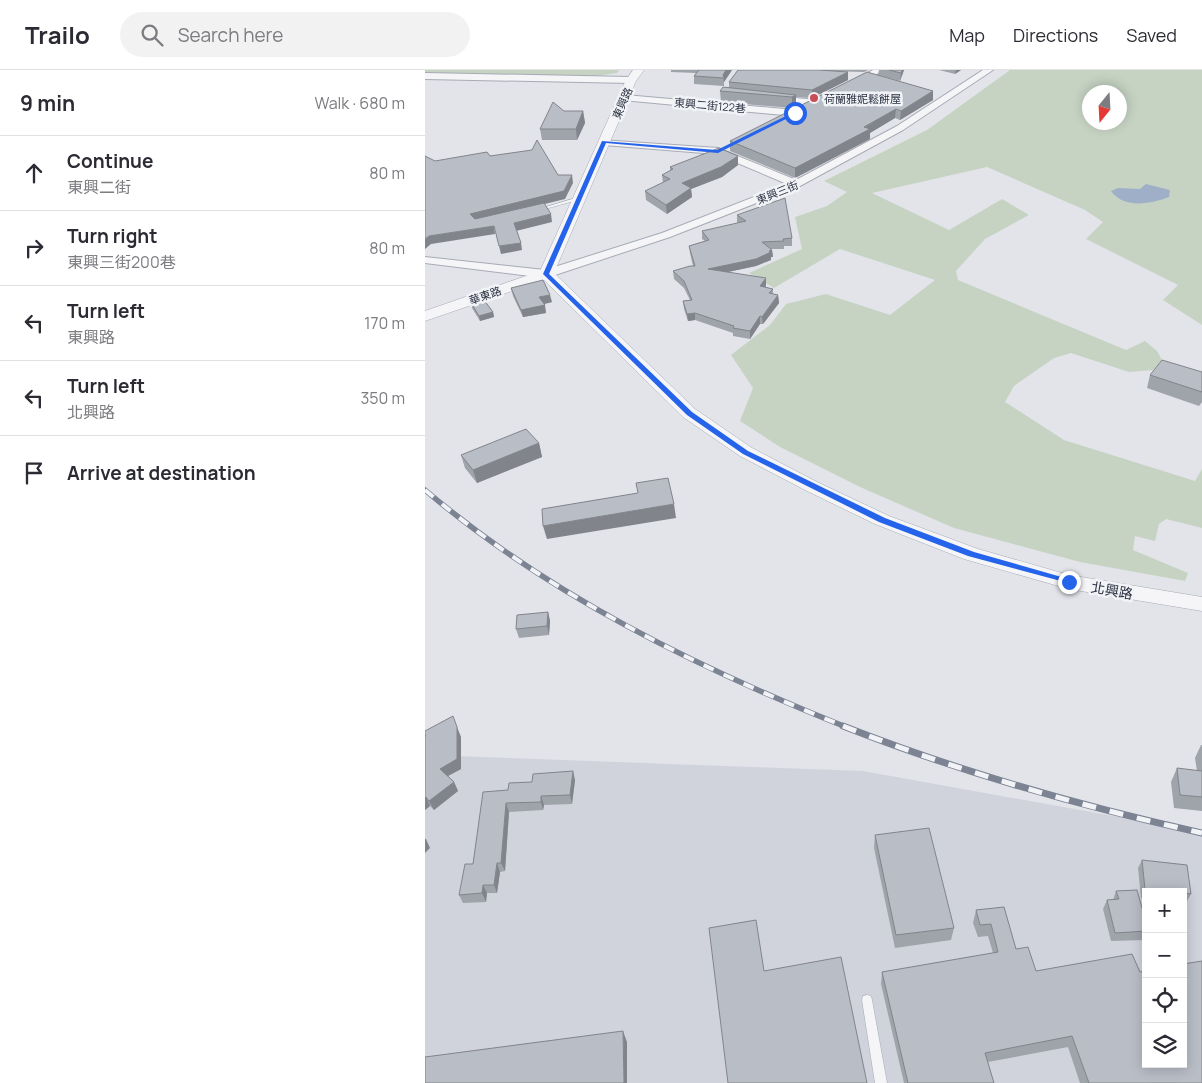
<!DOCTYPE html>
<meta charset="utf-8">
<style>
:root{--surface:#fff;--page:#f2f2f3;--text:#2b2b33;--muted:#7c7c81;--line:#e1e1e2}
body{margin:0;font-family:Manrope,"Noto Sans TC",sans-serif;background:var(--page);color:var(--text)}
.controls{position:absolute;right:15px;bottom:15px;display:grid;overflow:hidden;border-radius:0px;box-shadow:0 2px 12px #0003}
.controls button{width:45px;height:45px;display:grid;place-items:center;padding:0;border:0;border-bottom:1px solid var(--line);background:var(--surface);color:var(--text);font:25px sans-serif}
.compass{position:absolute;left:657px;top:15px;width:45px;height:45px;border-radius:50%;background:var(--surface);box-shadow:0 2px 12px #0003;rotate:198deg}
.stop{position:absolute;width:15px;height:15px;margin:-11px;border:4px solid #2563eb;border-radius:50%;background:#fff}
.stop.end{background:#2563eb;border-color:#fff;box-shadow:0 1px 5px #0008}
.list{margin:0;padding:0;list-style:none}
h2{display:flex;justify-content:space-between;align-items:center;height:65px;margin:0;padding:0 20px;font-size:21px}
h2 small{font-size:16px;font-weight:400;color:var(--muted)}
.list li{display:grid;grid-template-columns:32px 1fr auto;gap:15px;align-items:center;box-sizing:border-box;height:75px;padding:0 20px;border-top:1px solid var(--line)}
.list b{display:block;font-size:19px;white-space:nowrap}
.list p{margin:0;font-size:16px;white-space:nowrap;color:var(--muted)}
.list em{font-size:16px;font-style:normal;color:var(--muted)}
.icon{flex:none;width:28px;height:28px;fill:none;stroke:currentColor;stroke-width:2;stroke-linecap:round;stroke-linejoin:round}
.map{position:relative;flex:none;width:777px;height:1013px;overflow:hidden}
header{display:flex;align-items:center;gap:30px;box-sizing:border-box;height:70px;padding:0 25px;background:var(--surface);border-bottom:1px solid var(--line)}
header strong{font-size:24px}
nav{display:flex;gap:28px;margin-inline-start:auto;font-size:18px}
.search{width:350px;height:45px;background:var(--page);display:flex;align-items:center;gap:12px;box-sizing:border-box;padding:0 18px;border-radius:28px;color:var(--muted);font-size:19px}
main{display:flex}
aside{flex:1;background:var(--surface)}
.map>svg:first-child{display:block}
</style>
<header>
<strong>Trailo</strong>
<div class="search"><svg class="icon" aria-label="search" viewBox="0 0 24 24"><circle cx="10" cy="10" r="6"/><path d="M15 15l6 6"/></svg>Search here</div>
<nav><a>Map</a><a>Directions</a><a>Saved</a></nav>
</header>
<main>
<aside>
<h2>9 min<small>Walk · 680 m</small></h2>
<ul class="list">
<li><svg class="icon" aria-label="ahead" viewBox="0 0 24 24"><path d="M12 20V5M6 11l6-6 6 6"/></svg><div><b>Continue</b><p>東興二街</p></div><em>80 m</em></li>
<li><svg class="icon" aria-label="right" viewBox="0 0 24 24"><path d="M7 20v-9h11M14 6l5 5-5 5"/></svg><div><b>Turn right</b><p>東興三街200巷</p></div><em>80 m</em></li>
<li><svg class="icon" aria-label="left" viewBox="0 0 24 24"><path d="M17 20v-9H6M10 6l-5 5 5 5"/></svg><div><b>Turn left</b><p>東興路</p></div><em>170 m</em></li>
<li><svg class="icon" aria-label="left" viewBox="0 0 24 24"><path d="M17 20v-9H6M10 6l-5 5 5 5"/></svg><div><b>Turn left</b><p>北興路</p></div><em>350 m</em></li>
<li><svg class="icon" aria-label="arrive" viewBox="0 0 24 24"><path d="M6 21V4h12l-3 4 3 4H6"/></svg><div><b>Arrive at destination</b></div></li>
</ul>
</aside>
<div class="map">
<svg width="777" height="1013" viewBox="0 0 777 1013">
<rect width="100%" height="100%" fill="#e2e4ea"/>
<path fill="#d0d3dc" fill-rule="evenodd" d="M0 685 438 701 777 762V1013H0ZM721 822H758V994H721Z"/>
<g fill="#c6d3c3" fill-rule="evenodd">
<path d="M0 0H194L192 3 171 6 0 4Z"/>
<path d="M585 0H777V255L738 230 753 215 661 169 678 152 660 140 562 97 447 123 524 160 577 129 604 145 560 169 531 201 533 210 701 280 720 271 732 281 737 290 728 300 704 302 646 283 629 288 589 316 580 332 639 370 770 411 777 399V458L741 449 734 454 730 471 710 466 708 480 763 503 760 511 655 492 529 458 435 417 355 377 315 351 328 318 306 285 345 255 361 234 401 224 465 245 510 210 415 179 349 218 324 203 377 179 370 147 402 136 422 122 399 111 502 60ZM664 22H694V52H664Z"/>
</g>
<path fill="#9fafc8" d="M721 114 745 120 744 127C726 134 699 139 686 121L693 118 715 119Z"/>
<g fill="none" stroke-linecap="round" stroke-linejoin="round">
<g stroke="#a7abb4" stroke-width="1">
<g id="service">
<path d="M154 127 156 128V129L113 141 111 140Z"/>
<path d="M442 925 446 926 447 930 462 1013H450L437 930 438 926Z"/>
</g>
</g>
<g stroke="#a7abb4" stroke-width="2">
<g id="minor">
<path d="M448 0H458L433 16H427V12Z"/>
<path d="M558 0H568L478 60 375 116 245 167 121 208 0 193V187L120 200 237 163 362 114 291 84 179 75 176 74V70L293 78 371 110 472 56Z"/>
<path d="M0 3 206 7 210 10 206 13 0 9Z"/>
<path d="M200 25 370 40 375 43 370 46 197 30V26Z"/>
<path d="M348 26 392 30 397 33 392 36 345 31 343 29Z"/>
</g>
</g>
<g stroke="#a7abb4" stroke-width="1">
<path id="tertiary" d="M208 0H219L211 11 129 203 270 339 327 378 392 412 464 446 553 479 644 505 777 527V541L644 519 539 489 450 454 380 420 315 386 258 347 119 210 0 251V241L115 201 201 10Z"/>
</g>
<use href="#service" fill="#f5f5f8" fill-rule="evenodd"/>
<use href="#minor" fill="#f5f5f8" fill-rule="evenodd"/>
<use href="#tertiary" fill="#f5f5f8" fill-rule="evenodd"/>
<g stroke="#7c8393" stroke-width="5.5">
<path id="rail-far1" d="M0 420C124 525 271 597 421 657"/>
</g>
<g stroke="#7c8393" stroke-width="7">
<path id="rail" d="M418 656C535 702 655 736 777 763"/>
</g>
<use href="#rail-far1" stroke="#f1f3f7" stroke-width="4" stroke-dasharray="11" stroke-linecap="butt"/>
<use href="#rail" stroke="#f1f3f7" stroke-width="5" stroke-dasharray="14" stroke-linecap="butt"/>
</g>
<g fill="#9fa3aa">
<path d="M246 0H307L299 12V16L269 14V6L271 3 246 2Z"/>
<path d="M313 0H443L439 2 405 1 423 2V10L387 28 371 27V36L367 38 296 32 295 21 304 18V12Z"/>
<path d="M454 0H479L475 11 453 5Z"/>
<path d="M514 0H536L530 4Z"/>
<path d="M508 21V30L475 50 470 48 445 63V69L370 108 305 81V71Z"/>
<path d="M139 41H158L160 53 152 70H117L115 59Z"/>
<path d="M313 95 297 107 266 119 267 127 242 144 221 130 220 121 238 113 237 105 245 101V97Z"/>
<path d="M312 145 367 168V176H359V179H346L347 180 348 187H346V190L331 196 303 202 341 216 340 217 348 219V224L353 225 354 233 338 254H335L325 269 308 266V263L270 250 263 251 259 239 258 231 265 230 259 218 249 209 248 201 268 196 265 183 264 176 280 171 277 169V161L313 153 312 152Z"/>
<path d="M86 218 127 232 119 234 121 243 98 247 88 226Z"/>
<path d="M46 233 68 242 69 247 55 251 47 238Z"/>
<path d="M777 302V332L774 336 722 318 725 305Z"/>
<path d="M114 373 117 387 52 413 40 398 36 385Z"/>
<path d="M123 542 125 551 124 565 94 568 91 559Z"/>
<path d="M0 661 36 667V699L23 706 29 712 33 721 9 740 5 736 0 740Z"/>
<path d="M776 675H777V741L749 738 746 712 752 698 772 701 770 688Z"/>
<path d="M150 710 147 734 119 735 118 740 84 742 80 801 75 802 72 823H62L61 832 38 833 34 825 83 720 107 712Z"/>
<path d="M450 765 529 858 526 870 470 878 449 778Z"/>
<path d="M717 790 766 824 761 833 758 832V822H721V828H716L713 798Z"/>
<path d="M691 821 721 852V867L720 870 686 871 678 839 682 830H688Z"/>
<path d="M579 837 591 879 611 901 715 902 777 1013H655L643 977 563 992 569 1013H479L456 914 457 902 568 883 563 866 553 867 548 853 551 840Z"/>
</g>
<g fill="#82848b">
<path d="M301 0H307L299 12 298 5Z"/>
<path d="M477 0H479L475 11 476 3Z"/>
<path d="M531 0H536L530 4Z"/>
<path d="M423 2V10L387 28V20Z"/>
<path d="M508 21V30L475 50 476 41Z"/>
<path d="M371 25V36L367 38V27Z"/>
<path d="M471 39 470 48 445 63V69L370 108V98Z"/>
<path d="M158 41 160 53 152 70 151 59Z"/>
<path d="M313 86V95L297 107 266 119 267 127 242 144 241 135 257 113Z"/>
<path d="M147 105 148 113 140 129 46 152 45 144Z"/>
<path d="M126 144 127 152 91 161 89 153Z"/>
<path d="M69 156 70 164 6 174 0 179V169L4 166Z"/>
<path d="M96 173 97 180 76 184 74 176Z"/>
<path d="M347 180 348 187H346V190L331 196 284 206 283 199Z"/>
<path d="M341 208V216L335 224V216Z"/>
<path d="M125 225 127 232 115 235 114 227Z"/>
<path d="M353 225 354 233 338 254 337 247Z"/>
<path d="M120 235 121 243 98 247 96 240Z"/>
<path d="M68 242 69 247 55 251 54 246Z"/>
<path d="M270 243V250L263 251 262 244Z"/>
<path d="M335 246V254L325 269V261Z"/>
<path d="M114 373 117 387 52 413 48 400Z"/>
<path d="M249 434 251 448 122 469 118 456Z"/>
<path d="M123 542 125 551 124 565 122 556Z"/>
<path d="M32 657 36 667V699L19 708 15 699Z"/>
<path d="M148 701 150 710 147 734 145 725Z"/>
<path d="M29 712 33 721 9 740 4 731Z"/>
<path d="M116 726 119 735 118 740 116 732Z"/>
<path d="M1 727 5 736 0 740V728Z"/>
<path d="M81 733 84 742 80 801 76 793Z"/>
<path d="M0 769H1L5 778 0 783Z"/>
<path d="M72 793 75 802 72 823 69 815Z"/>
<path d="M58 815 62 823 61 832 57 823Z"/>
<path d="M198 961 202 972V1013H199Z"/>
</g>
<g fill="#b9bdc6" stroke="#82848b">
<path d="M274 0H301L298 5 299 8 269 6Z"/>
<path d="M313 0H394L423 2 387 20 304 12Z"/>
<path d="M464 0H477L476 3Z"/>
<path d="M442 2 508 21 476 41 471 39 439 57 445 59 370 98 305 71Z"/>
<path d="M298 17 371 25 367 27 295 21Z"/>
<path d="M128 32 139 41H158L151 59H115Z"/>
<path d="M112 70 133 105H147L139 121 45 144 50 149 119 133 126 144 89 153 96 173 74 176 69 156 4 166 0 169V86L10 91 62 82 65 86 107 80Z"/>
<path d="M294 78 313 86 296 97 257 113 266 118 241 135 220 121 245 109 237 105 248 99 245 97Z"/>
<path d="M360 128 367 168 358 169 359 171 337 172 347 180 344 181 346 182 331 189 283 199 341 208 335 216 348 219 344 223 353 225 337 247 335 246 325 261 308 258 309 256 270 243 262 244 258 231 267 230 259 211 248 201 265 196H270L264 176 284 170 277 161 321 151 312 145Z"/>
<path d="M118 210 125 225 114 227 120 235 96 240 86 218Z"/>
<path d="M59 230 68 242 54 246 46 233Z"/>
<path d="M737 290 777 302V322L725 305Z"/>
<path d="M101 359 114 373 48 400 36 385Z"/>
<path d="M243 408 249 434 118 456 117 439 213 423 211 413Z"/>
<path d="M123 542 122 556 91 559 92 545Z"/>
<path d="M28 646 32 657V689L15 699 29 712 4 731 1 727 0 728V666H1L0 665V661Z"/>
<path d="M752 698 777 701V727L755 725Z"/>
<path d="M148 701 145 725 116 726V732L81 733 76 793H72L69 815H58L57 823 34 825 40 794H48L58 722 83 720 84 713 107 712 108 704Z"/>
<path d="M504 758 529 858 471 865 450 765Z"/>
<path d="M717 790 762 795 766 824 758 823V822H742L720 819Z"/>
<path d="M712 820 721 852V861L690 863 682 830 694 829 691 821Z"/>
<path d="M579 837 591 879 603 877 611 901 707 884 715 902 721 901V994H758V894L777 891V1013H664L647 966 560 983 569 1013H483L457 902 573 882 566 854 555 855 551 840Z"/>
<path d="M331 850 339 901 416 887 442 1013H303L284 858Z"/>
<path d="M198 961 199 1013H0V987Z"/>
</g>
<path fill="#2563eb" d="M369 42 373 43 293 83 181 73 124 204 267 342 323 381 460 448 549 482 647 510V514L543 486 454 452 318 384 262 345 118 204 177 71 292 80Z"/>
<circle fill="#c94d55" stroke="#f1f3f7" stroke-width="2" cx="389" cy="28" r="5"/>
<g text-anchor="middle" dominant-baseline="central" stroke-width="5" stroke-linejoin="round" paint-order="stroke">
<g font-size="11" fill="#2b3141" stroke="#f1f3f7" text-anchor="start">
<text x="399" y="28">荷蘭雅妮鬆餅屋</text>
</g>
<g font-size="11" fill="#2b3141" stroke="#f1f3f7">
<text transform="translate(197 33) rotate(-66)">東興路</text>
<text transform="translate(285 35) rotate(5)">東興二街122巷</text>
<text transform="translate(352 122) rotate(-22)">東興三街</text>
<text transform="translate(60 225) rotate(-19)">華東路</text>
</g>
<g font-size="14" fill="#2b3141" stroke="#f1f3f7">
<text transform="translate(687 520) rotate(10)">北興路</text>
</g>
</g>
</svg>
<div class="controls">
<button>+</button>
<button>−</button>
<button><svg class="icon" aria-label="locate" viewBox="0 0 24 24"><circle cx="12" cy="12" r="6"/><path d="M12 2v4M12 18v4M2 12h4M18 12h4"/></svg></button>
<button><svg class="icon" aria-label="layers" viewBox="0 0 24 24"><path d="M12 4l9 5-9 5-9-5zM3 14l9 5 9-5"/></svg></button>
</div>
<svg class="compass" viewBox="-18 -18 36 36"><path d="M0-13l5 13h-10z" fill="#e53935"/><path d="M0 13l5-13h-10z" fill="#7c7c81"/></svg>
<div class="stop" style="left:370px;top:43px"></div>
<div class="stop end" style="left:644px;top:512px"></div>
</div>
</main>
